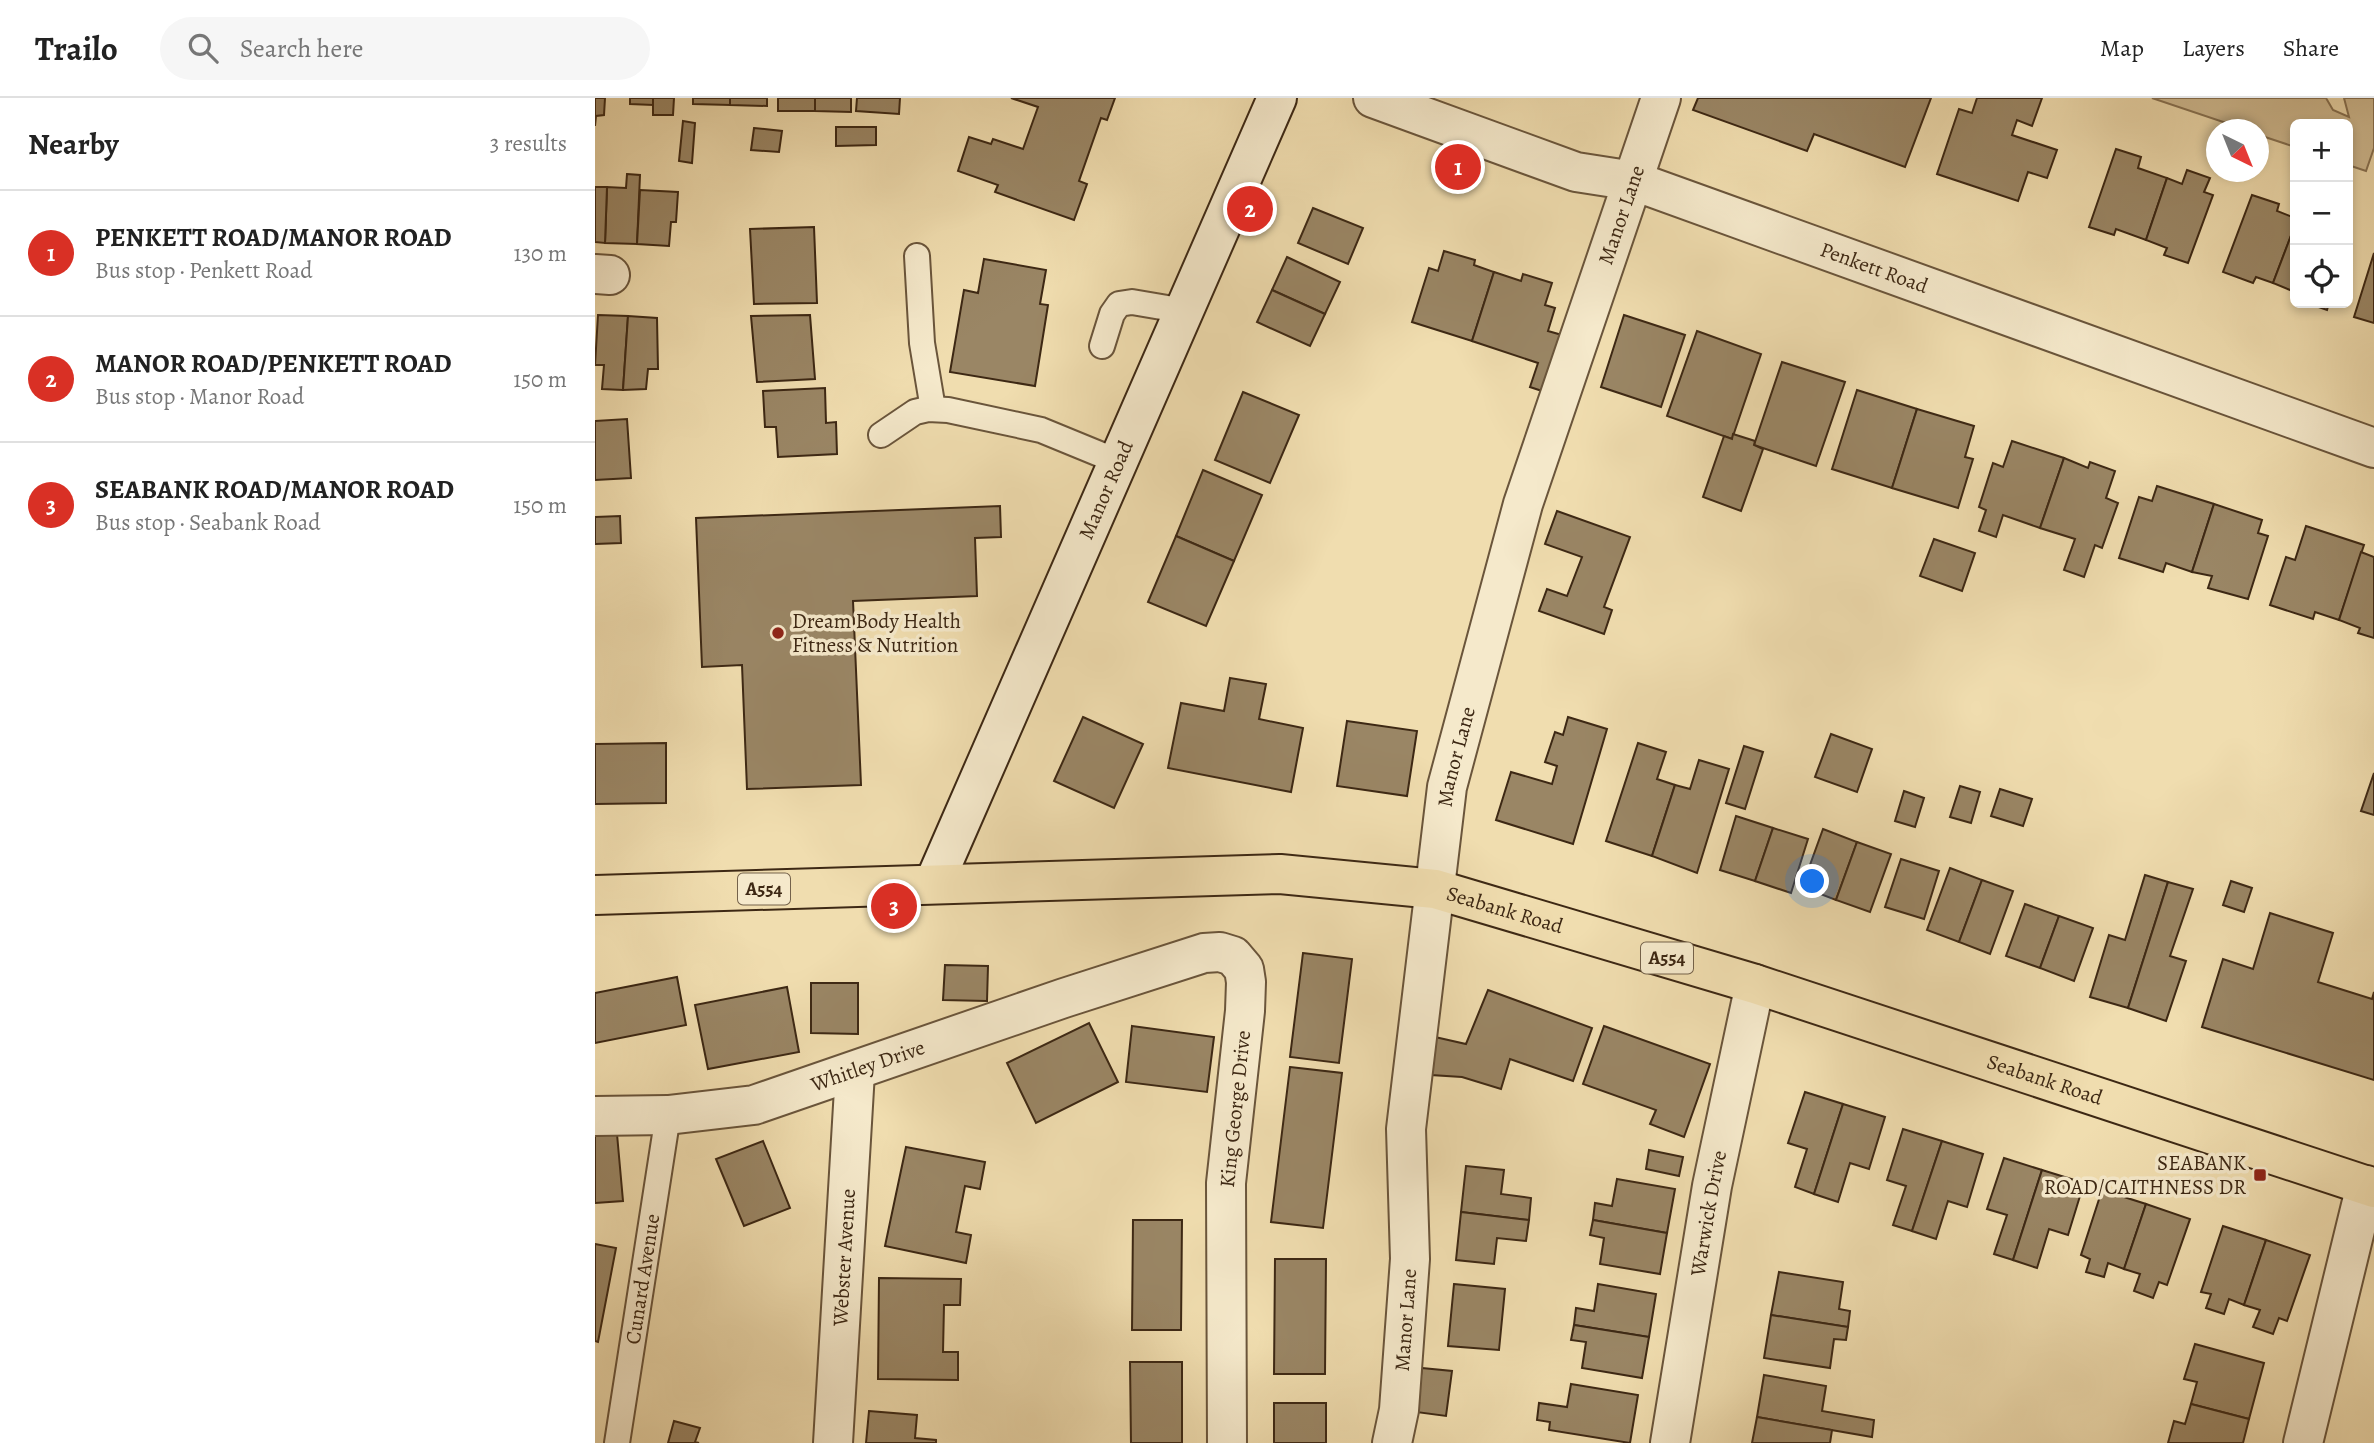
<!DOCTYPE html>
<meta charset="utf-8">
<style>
:root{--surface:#fff;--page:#f6f6f6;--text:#222;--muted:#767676;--line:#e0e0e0;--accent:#d93025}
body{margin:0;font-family:Alegreya,serif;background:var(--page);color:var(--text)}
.controls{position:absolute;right:21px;top:21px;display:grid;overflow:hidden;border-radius:10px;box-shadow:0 4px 10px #0003}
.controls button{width:63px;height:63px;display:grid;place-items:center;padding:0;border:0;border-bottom:2px solid var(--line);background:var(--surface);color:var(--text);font:35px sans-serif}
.compass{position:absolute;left:1611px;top:21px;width:63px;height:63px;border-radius:50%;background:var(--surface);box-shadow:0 4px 10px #0003;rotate:137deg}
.you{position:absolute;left:1218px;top:784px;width:24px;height:24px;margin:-18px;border:5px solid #fff;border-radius:50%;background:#1a73e8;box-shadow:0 0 0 10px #1a73e833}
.badge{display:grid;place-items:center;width:46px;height:46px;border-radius:50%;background:var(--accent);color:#fff;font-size:23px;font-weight:700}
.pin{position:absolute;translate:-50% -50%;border:4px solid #fff;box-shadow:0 2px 7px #0006}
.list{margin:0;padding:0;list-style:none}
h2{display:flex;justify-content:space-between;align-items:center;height:91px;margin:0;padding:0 28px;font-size:30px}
h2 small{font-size:23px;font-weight:400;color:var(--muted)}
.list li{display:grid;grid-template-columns:46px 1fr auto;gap:21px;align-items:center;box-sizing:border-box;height:126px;padding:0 28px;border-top:2px solid var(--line)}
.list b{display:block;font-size:26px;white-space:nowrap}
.list p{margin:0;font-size:23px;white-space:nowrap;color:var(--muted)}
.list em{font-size:23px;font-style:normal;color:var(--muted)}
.icon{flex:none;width:38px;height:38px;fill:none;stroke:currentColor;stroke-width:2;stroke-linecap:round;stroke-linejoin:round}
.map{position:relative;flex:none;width:1779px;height:1345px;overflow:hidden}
header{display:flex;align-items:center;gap:42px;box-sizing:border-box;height:98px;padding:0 35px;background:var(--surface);border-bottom:2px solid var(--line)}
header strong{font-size:33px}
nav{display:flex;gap:38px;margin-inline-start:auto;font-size:24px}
.search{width:490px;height:63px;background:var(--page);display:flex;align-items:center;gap:18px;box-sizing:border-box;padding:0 24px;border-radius:38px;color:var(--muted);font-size:26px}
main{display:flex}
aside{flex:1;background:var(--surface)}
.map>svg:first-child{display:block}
</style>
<header>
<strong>Trailo</strong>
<div class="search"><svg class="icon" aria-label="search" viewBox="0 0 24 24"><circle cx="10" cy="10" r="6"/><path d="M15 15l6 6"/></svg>Search here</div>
<nav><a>Map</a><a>Layers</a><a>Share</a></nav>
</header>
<main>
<aside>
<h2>Nearby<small>3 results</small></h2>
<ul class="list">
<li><span class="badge">1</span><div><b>PENKETT ROAD/MANOR ROAD</b><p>Bus stop · Penkett Road</p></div><em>130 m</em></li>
<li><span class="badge">2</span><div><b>MANOR ROAD/PENKETT ROAD</b><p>Bus stop · Manor Road</p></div><em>150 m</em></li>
<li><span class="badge">3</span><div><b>SEABANK ROAD/MANOR ROAD</b><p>Bus stop · Seabank Road</p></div><em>150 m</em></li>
</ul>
</aside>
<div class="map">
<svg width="1779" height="1345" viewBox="0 0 1779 1345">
<rect width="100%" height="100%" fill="#f0ddaf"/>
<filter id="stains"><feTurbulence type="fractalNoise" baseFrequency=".00286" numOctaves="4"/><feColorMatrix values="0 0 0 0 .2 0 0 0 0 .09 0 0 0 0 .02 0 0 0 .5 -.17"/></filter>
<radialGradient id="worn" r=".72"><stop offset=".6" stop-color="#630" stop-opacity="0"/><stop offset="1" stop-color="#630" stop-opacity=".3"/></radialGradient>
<path fill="#d2be95" stroke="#887354" stroke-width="2" d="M1557 0H1731L1738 12 1754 19 1749 0H1779V50L1771 73 1753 67V26H1700V49L1664 37V32L1649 31Z"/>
<g fill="#9a8665" stroke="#3d2814" stroke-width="2">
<path d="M0 0H10L9 17 1 18 0 28Z"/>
<path d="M35 0H58V7L35 6Z"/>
<path d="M58 0H79L78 17H58Z"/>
<path d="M98 0H135V7L98 6Z"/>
<path d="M135 0H172V8L135 7Z"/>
<rect x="183" y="0" width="37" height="13"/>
<path d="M220 0H256V14L220 13Z"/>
<path d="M262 0H305L304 16 261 13Z"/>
<path d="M416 0H520L512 22 506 20 484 83 492 86 479 122 400 94 403 87 363 73 374 39 396 46 398 41 428 51 443 9Z"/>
<path d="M1103 0H1336L1310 69 1219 36 1212 53 1098 12Z"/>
<path d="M1382 0H1447L1437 28 1422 22 1417 37 1462 52 1452 80 1433 74 1423 103 1342 76 1364 11 1377 15Z"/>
<path d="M88 23 100 25 97 65 84 63Z"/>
<path d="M241 29H281V47L241 48Z"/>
<path d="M159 30 187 33 184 54 156 52Z"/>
<path d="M1521 51 1546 59 1543 70 1572 80 1551 142 1521 131 1519 137 1494 129Z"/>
<path d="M1592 72 1615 80 1609 94 1618 97 1593 165 1569 157 1572 150 1551 142 1572 80 1587 86Z"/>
<path d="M32 76 45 77 42 146 10 145 12 89 31 90Z"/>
<path d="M0 89H12L10 145 0 144Z"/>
<path d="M45 92 83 94 81 124H76L74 148 42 146Z"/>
<path d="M1657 97 1684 106 1682 113 1700 120V127L1678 185 1661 179 1658 185 1628 174Z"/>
<path d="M718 110 768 130 753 166 703 145Z"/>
<path d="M1700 127V194L1678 185Z"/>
<path d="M219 129 222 205 159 206 155 131Z"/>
<path d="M849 153 880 162 879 167 899 174 877 243 817 224 834 170 843 173Z"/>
<path d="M1779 155V225L1759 219Z"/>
<path d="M692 159 745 184 730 216 677 192Z"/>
<path d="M389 161 451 172 445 206 453 207 440 288 355 274 369 192 383 195Z"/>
<path d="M899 174 926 183 928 176 957 185 950 207 960 210 953 233 974 239 956 296 935 289 943 265 877 243Z"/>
<path d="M677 192 730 216 715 248 662 224Z"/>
<path d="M1712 205H1734L1732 212Z"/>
<path d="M3 217 33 218 28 292 7 291 9 267H0Z"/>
<path d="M215 217 220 281 162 284 156 218Z"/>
<path d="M1029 217 1090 237 1066 309 1006 289Z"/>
<path d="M33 218 62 220 63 271H53L51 291 28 292Z"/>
<path d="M1102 233 1166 256 1137 341 1072 318Z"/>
<path d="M1187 264 1250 284 1221 368 1159 347Z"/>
<path d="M230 290 231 325 241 324 242 356 183 359 181 329H170L168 293Z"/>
<path d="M1262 292 1322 311 1297 390 1237 371Z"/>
<path d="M648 294 704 317 675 385 620 362Z"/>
<path d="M1322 311 1379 328 1370 359 1378 361 1363 410 1297 390Z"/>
<path d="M32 321 36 380 0 382V323Z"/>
<path d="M1138 336 1160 343 1159 347 1168 351 1146 413 1108 399 1129 338 1137 341Z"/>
<path d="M1417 343 1469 360 1445 430 1408 417 1401 439 1384 433 1391 412 1384 409 1398 365 1408 369Z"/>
<path d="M1469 360 1493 370 1495 364 1520 373 1511 400 1523 405 1507 450 1500 447 1489 479 1469 472 1480 441 1445 430Z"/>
<path d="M608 372 667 397 639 463 581 438Z"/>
<path d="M1562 388 1619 406 1597 474 1571 465 1568 474 1524 460 1544 399 1557 403Z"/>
<path d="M1619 406 1667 422 1663 435 1673 438 1653 501 1613 490 1617 478 1597 474Z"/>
<path d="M405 408 406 439 380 440 382 498 258 503 266 687 152 691 147 567 107 569 101 420Z"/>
<path d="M962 413 1035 439 1009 509 1017 512 1009 536 944 513 952 491 972 498 987 459 950 446Z"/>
<path d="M25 418 26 445 0 446V419Z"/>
<path d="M1711 428 1769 447 1744 522 1720 514 1718 521 1675 507 1691 459 1700 462Z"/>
<path d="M581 438 639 463 611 528 553 504Z"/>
<path d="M1339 441 1380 455 1367 493 1325 478Z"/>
<path d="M1766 454 1779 459V540L1763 535 1765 530 1744 522Z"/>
<path d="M635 580 671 586 664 621 708 630 696 694 573 670 586 605 629 613Z"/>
<path d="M488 619 548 646 519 710 459 683Z"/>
<path d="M973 619 1012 631 978 746 901 722 916 674 957 686 962 668 950 664 960 634 968 637Z"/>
<path d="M752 623 822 633 812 698 742 688Z"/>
<path d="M1236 636 1277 651 1262 694 1220 679Z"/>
<path d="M71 645V705L0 706V646Z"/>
<path d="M1043 645 1071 654 1062 681 1080 687 1057 758 1011 743Z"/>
<path d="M1149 648 1168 654 1150 711 1131 705Z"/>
<path d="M1104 662 1134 671 1102 775 1057 758 1080 687 1095 691Z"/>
<path d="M1779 675V717L1766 713Z"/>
<path d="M1365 688 1385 694 1376 725 1355 719Z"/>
<path d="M1405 691 1437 701 1428 728 1396 718Z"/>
<path d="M1309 693 1329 700 1320 729 1300 723Z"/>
<path d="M1141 718 1178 730 1160 783 1125 772Z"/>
<path d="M1178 730 1213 741 1196 795 1160 783Z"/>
<path d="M1228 731 1262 744 1241 802 1207 789Z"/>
<path d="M1262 744 1296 756 1275 814 1241 802Z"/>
<path d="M1306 761 1344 773 1329 821 1290 809Z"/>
<path d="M1355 770 1387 782 1364 844 1332 832Z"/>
<path d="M1550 777 1573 784 1533 910 1495 899 1514 837 1530 842Z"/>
<path d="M1387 782 1418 793 1395 856 1364 844Z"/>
<path d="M1636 783 1657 790 1649 814 1628 807Z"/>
<path d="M1573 784 1598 791 1575 858 1591 863 1571 923 1533 910Z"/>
<path d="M1430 806 1464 818 1445 870 1411 858Z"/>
<path d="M1675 815 1738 835 1723 884 1777 901 1779 894V982L1607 929 1628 861 1658 871Z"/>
<path d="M1464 818 1498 830 1479 883 1445 870Z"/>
<path d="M708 855 757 861 744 965 695 959Z"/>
<path d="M350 867 393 868 392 903 348 902Z"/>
<path d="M82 879 91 927 0 945V895Z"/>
<path d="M216 885H263V936L216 935Z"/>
<path d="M192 889 204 954 113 971 100 907Z"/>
<path d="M893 892 997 930 978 983 915 961 906 991 867 979 836 977 840 939 871 946Z"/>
<path d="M494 925 523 984 441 1025 412 965Z"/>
<path d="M537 928 619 939 612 994 531 984Z"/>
<path d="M1009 928 1115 966 1089 1039 1055 1026 1061 1012 988 986Z"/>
<path d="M695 969 747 975 728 1130 676 1124Z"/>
<path d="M1210 994 1248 1006 1219 1096 1200 1089 1212 1051 1193 1045Z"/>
<path d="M1248 1006 1290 1019 1274 1071 1255 1065 1243 1104 1219 1096Z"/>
<path d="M1308 1031 1347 1043 1317 1133 1298 1127 1311 1088 1292 1082Z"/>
<path d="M22 1036 28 1103 0 1105V1038Z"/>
<path d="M168 1043 195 1110 149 1128 121 1061Z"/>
<path d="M1347 1043 1388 1056 1372 1109 1353 1103 1341 1141 1317 1133Z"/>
<path d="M311 1049 390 1064 385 1091 370 1088 361 1134 376 1137 371 1165 290 1148Z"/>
<path d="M1054 1052 1088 1059 1084 1078 1051 1071Z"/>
<path d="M1409 1060 1447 1072 1418 1162 1399 1156 1412 1117 1392 1111Z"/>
<path d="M871 1068 909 1072 906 1096 936 1100 934 1122 866 1114Z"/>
<path d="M1447 1072 1489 1085 1473 1137 1454 1131 1442 1170 1418 1162Z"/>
<path d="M1022 1081 1080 1091 1072 1135 998 1122 1000 1105 1017 1108Z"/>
<path d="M1507 1092 1551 1106 1529 1171 1513 1165 1509 1179 1491 1174 1495 1161 1486 1157Z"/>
<path d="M1551 1106 1595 1121 1572 1187 1564 1184 1558 1200 1539 1193 1545 1176 1529 1171Z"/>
<path d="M866 1114 934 1122 931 1143 902 1140 899 1166 861 1162Z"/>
<path d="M538 1122H587L586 1232H537Z"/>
<path d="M998 1122 1072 1135 1065 1176 1005 1166 1009 1140 995 1137Z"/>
<path d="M1628 1128 1671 1142 1649 1207 1634 1201 1629 1216 1611 1210 1616 1196 1606 1194Z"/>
<path d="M1671 1142 1715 1157 1692 1223 1684 1220 1678 1236 1658 1229 1665 1212 1649 1207Z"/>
<path d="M0 1146 21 1150 3 1244 0 1243Z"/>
<path d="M680 1161H731L730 1276H679Z"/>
<path d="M1184 1174 1248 1184 1244 1211 1255 1213 1253 1229 1176 1217Z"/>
<path d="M284 1180 366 1181 365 1207H349L348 1254H363V1282L283 1281Z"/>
<path d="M859 1186 910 1191 904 1252 853 1248Z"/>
<path d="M1003 1186 1061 1196 1054 1239 979 1227 981 1210 999 1213Z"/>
<path d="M1176 1217 1253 1229 1251 1242 1239 1241 1235 1270 1169 1260Z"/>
<path d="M979 1227 1054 1239 1047 1280 987 1270 991 1244 976 1242Z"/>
<path d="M1600 1246 1669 1265 1654 1321 1596 1306 1602 1284 1589 1281Z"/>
<path d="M535 1264H587V1345H536Z"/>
<path d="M827 1270 857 1273 851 1318 821 1314Z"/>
<path d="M1169 1277 1231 1288 1227 1313 1279 1322 1277 1339 1162 1319Z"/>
<path d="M976 1286 1043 1297 1035 1345 954 1332 955 1324 942 1322 944 1305 972 1309Z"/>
<rect x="679" y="1305" width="52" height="40"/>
<path d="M1596 1306 1654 1321 1648 1345H1573L1579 1323 1590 1326Z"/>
<path d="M274 1313 322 1317 320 1340 341 1342V1345H271Z"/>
<path d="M1162 1319 1237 1332 1235 1345H1157Z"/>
<path d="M79 1323 105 1330 100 1344 104 1345H73Z"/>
</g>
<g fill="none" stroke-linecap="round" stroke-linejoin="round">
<g stroke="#6a553b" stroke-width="28">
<g id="lane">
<path d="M322 158 327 245 338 311"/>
<path d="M507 248 517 216 524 206 537 204 590 213"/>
<path d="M286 337 320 314 333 311 353 312 446 332 524 364"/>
<path id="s1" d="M22 1345 73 1017"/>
</g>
</g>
<g stroke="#6a553b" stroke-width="42">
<g id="street">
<path id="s2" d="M778 0 981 74 1039 83 1779 350"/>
<path d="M0 176 15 177"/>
<path id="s3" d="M0 1018 73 1017 159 1007 469 900 609 855 625 854 638 858 649 871 651 884 650 913 631 1085 632 1345"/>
<path id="s4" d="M238 1345 260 974"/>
<path id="s5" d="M797 1345 804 1312 815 1161 811 1031 852 689 928 406 1066 0"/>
<path id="s6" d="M1075 1345 1117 1088 1160 886"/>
<path d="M1708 1345 1771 1087"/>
</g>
</g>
<g stroke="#3d2814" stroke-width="42">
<g id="secondary">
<path id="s7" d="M339 785 682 0"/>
</g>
</g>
<g stroke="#3d2814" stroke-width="42">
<g id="primary">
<path id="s8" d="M0 797 685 776 840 791 1160 886 1779 1090"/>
</g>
</g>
<use href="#lane" stroke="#f5e9cb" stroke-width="24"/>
<use href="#street" stroke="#f5e9cb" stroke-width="38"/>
<use href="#secondary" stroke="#f5e9cb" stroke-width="38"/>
<use href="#primary" stroke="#f0ddaf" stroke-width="38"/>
</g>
<g fill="#8f2418" stroke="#f5e9cb" stroke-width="2.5">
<circle cx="183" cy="535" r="7"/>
<rect x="1658" y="1070" width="14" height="14" rx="3.5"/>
</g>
<g text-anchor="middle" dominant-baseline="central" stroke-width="7" stroke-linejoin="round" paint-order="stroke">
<g fill="#f5e9cb" stroke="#74624b" stroke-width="2">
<rect x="143" y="775.5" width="52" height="31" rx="5"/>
<rect x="1046" y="844.5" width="52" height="31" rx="5"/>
</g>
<g font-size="19" font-weight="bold" fill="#3d2814">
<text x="169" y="791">A554</text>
<text x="1072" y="860">A554</text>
</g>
<g font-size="21" fill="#3d2814" stroke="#f5e9cb">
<text stroke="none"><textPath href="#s5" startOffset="1258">Manor Lane</textPath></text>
<text stroke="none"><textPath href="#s2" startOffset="530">Penkett Road</textPath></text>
<text stroke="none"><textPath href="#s7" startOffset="429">Manor Road</textPath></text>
<text stroke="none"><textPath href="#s5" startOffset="691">Manor Lane</textPath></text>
<text stroke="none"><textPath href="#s8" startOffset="914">Seabank Road</textPath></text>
<text stroke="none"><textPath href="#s3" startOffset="280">Whitley Drive</textPath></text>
<text stroke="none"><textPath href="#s8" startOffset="1480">Seabank Road</textPath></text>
<text transform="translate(640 1011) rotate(-84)">King George Drive</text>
<text stroke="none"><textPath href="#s6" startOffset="233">Warwick Drive</textPath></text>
<text stroke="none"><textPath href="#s4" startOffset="186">Webster Avenue</textPath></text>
<text stroke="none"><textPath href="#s1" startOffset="166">Cunard Avenue</textPath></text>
<text stroke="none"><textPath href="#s5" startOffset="124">Manor Lane</textPath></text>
</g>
<g font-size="21" fill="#3d2814" stroke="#f5e9cb" text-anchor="start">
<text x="197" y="523">Dream Body Health<tspan x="197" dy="24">Fitness &amp; Nutrition</tspan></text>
<text x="1651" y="1065" text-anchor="end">SEABANK<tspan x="1651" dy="24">ROAD/CAITHNESS DR</tspan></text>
</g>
</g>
<rect width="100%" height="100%" filter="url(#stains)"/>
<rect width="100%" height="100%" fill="url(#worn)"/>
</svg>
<div class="controls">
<button>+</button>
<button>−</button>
<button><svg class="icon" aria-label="locate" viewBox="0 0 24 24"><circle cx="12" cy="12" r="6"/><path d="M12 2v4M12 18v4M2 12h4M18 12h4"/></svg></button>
</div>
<svg class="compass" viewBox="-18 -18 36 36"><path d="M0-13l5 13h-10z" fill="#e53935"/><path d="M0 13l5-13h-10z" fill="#767676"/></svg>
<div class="you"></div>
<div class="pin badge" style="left:863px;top:69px">1</div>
<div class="pin badge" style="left:655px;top:111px">2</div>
<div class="pin badge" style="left:299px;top:808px">3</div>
</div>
</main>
